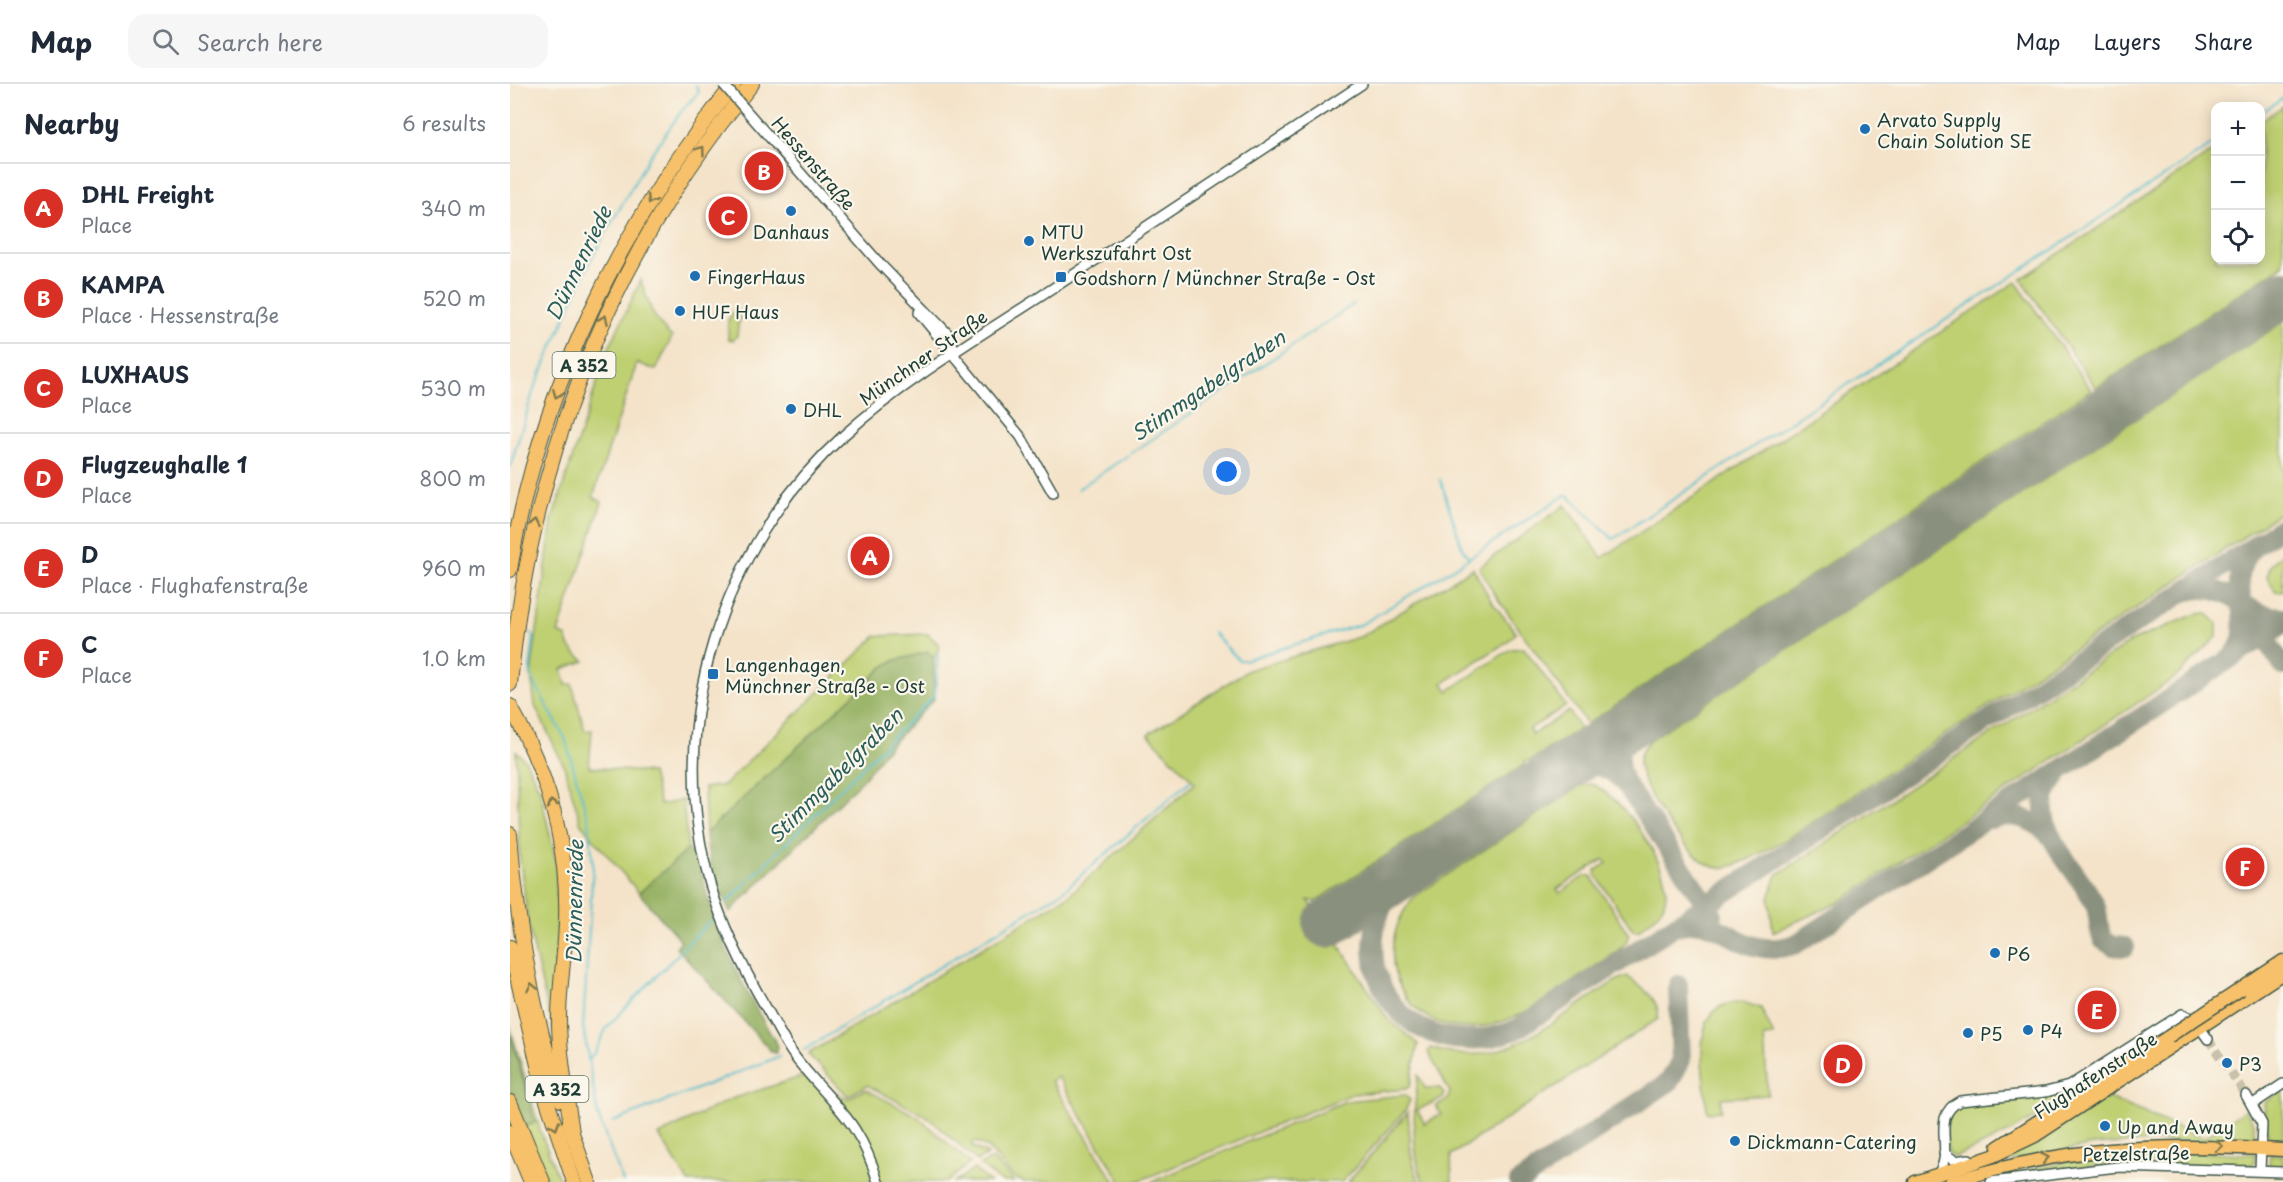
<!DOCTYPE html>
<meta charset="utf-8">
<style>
:root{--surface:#fff;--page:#f6f6f7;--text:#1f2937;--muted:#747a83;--line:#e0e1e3;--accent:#d93025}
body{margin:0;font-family:"Playpen Sans",sans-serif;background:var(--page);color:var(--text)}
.controls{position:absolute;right:18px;top:18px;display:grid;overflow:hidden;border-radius:12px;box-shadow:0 3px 15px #0003}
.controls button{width:54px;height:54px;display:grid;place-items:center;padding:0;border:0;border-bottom:2px solid var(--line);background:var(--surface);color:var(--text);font:30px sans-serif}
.you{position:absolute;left:717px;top:388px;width:21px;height:21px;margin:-15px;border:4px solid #fff;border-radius:50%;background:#1a73e8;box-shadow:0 0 0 9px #1a73e833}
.badge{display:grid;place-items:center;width:39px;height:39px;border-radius:50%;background:var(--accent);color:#fff;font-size:20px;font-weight:700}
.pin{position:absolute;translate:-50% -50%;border:3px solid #fff;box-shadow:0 2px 6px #0006}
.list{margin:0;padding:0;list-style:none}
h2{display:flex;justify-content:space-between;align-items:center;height:78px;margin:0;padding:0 24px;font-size:26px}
h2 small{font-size:20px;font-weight:400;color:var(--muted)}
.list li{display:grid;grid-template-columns:39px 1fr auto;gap:18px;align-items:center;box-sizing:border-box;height:90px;padding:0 24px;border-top:2px solid var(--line)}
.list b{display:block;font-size:22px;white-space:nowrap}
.list p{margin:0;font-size:20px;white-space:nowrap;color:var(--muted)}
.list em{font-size:20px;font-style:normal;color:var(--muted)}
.icon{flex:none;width:33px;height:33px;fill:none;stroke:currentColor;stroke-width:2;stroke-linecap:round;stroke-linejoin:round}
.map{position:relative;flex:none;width:1773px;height:1098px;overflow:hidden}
header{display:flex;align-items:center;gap:36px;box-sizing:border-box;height:84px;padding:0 30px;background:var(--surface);border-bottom:2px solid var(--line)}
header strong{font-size:28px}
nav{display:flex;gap:33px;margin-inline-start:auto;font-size:21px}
.search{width:420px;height:54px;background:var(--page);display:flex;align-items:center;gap:15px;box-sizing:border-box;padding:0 21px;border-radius:18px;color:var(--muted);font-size:22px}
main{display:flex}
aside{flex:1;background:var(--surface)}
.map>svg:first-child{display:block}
</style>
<header>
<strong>Map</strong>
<div class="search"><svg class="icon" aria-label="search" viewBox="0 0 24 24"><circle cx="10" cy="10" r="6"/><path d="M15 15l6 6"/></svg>Search here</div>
<nav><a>Map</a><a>Layers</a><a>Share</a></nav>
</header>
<main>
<aside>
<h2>Nearby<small>6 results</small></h2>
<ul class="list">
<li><span class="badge">A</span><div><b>DHL Freight</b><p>Place</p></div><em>340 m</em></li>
<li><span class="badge">B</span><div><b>KAMPA</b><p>Place · Hessenstraße</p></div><em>520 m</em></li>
<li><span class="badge">C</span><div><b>LUXHAUS</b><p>Place</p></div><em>530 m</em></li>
<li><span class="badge">D</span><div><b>Flugzeughalle 1</b><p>Place</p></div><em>800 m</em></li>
<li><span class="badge">E</span><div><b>D</b><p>Place · Flughafenstraße</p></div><em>960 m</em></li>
<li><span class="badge">F</span><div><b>C</b><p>Place</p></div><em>1.0 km</em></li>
</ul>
</aside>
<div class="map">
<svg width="1773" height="1098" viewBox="0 0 1773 1098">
<rect width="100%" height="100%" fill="#fbf7ec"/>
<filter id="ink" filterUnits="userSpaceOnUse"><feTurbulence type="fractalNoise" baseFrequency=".0167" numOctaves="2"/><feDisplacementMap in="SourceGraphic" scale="12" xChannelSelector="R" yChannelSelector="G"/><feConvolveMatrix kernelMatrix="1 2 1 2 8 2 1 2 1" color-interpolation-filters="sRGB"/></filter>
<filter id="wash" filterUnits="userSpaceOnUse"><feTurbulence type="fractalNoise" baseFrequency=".008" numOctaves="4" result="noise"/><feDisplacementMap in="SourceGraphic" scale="24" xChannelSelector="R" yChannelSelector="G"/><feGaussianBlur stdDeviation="1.35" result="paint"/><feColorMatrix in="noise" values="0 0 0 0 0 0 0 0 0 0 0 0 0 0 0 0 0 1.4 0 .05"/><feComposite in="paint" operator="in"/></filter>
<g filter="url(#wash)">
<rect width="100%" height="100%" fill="#f4e3c9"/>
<g fill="#bfd073" stroke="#6f8654" stroke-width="1.5">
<path d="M1773 22V181L1586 304 1511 195 1705 66 1706 176H1750L1751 37Z"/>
<path d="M131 196C139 221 142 235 162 253L146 286 127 279 83 413 92 418 48 549 57 553C57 564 66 570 75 577L52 585 56 601 62 600 75 647 82 646 79 683 142 689 150 721 173 716 178 765 129 809 71 740 54 682 25 622 21 591 42 436 97 268Z"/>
<path d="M1506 198 1581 306 1077 640 985 511 969 483 1055 421 1092 474Z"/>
<path d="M224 227H230L227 252 223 256 218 255V236Z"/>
<path d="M1773 238V427L1277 755C1261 763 1228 784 1210 784 1182 784 1129 704 1129 678 1129 668 1135 662 1141 655Z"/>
<path d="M1773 469V508L1765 507 1757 493 1761 481Z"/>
<path d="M963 484 980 515 1006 549 997 558 933 599 938 607 1001 565 1014 564 1056 622 1019 645 1022 651 1059 627 1070 645 1019 677H1015L1014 681 805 818 798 816 806 827 799 833 817 859 825 855 877 934 908 960 900 1002 896 1005 842 1010 626 1098H611L548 993 541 997 605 1098C584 1098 530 1098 514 1098 491 1091 488 1061 463 1058L462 1063 478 1070 467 1077 418 1033 357 1001 338 1012 298 970 558 812 685 699 638 650 738 586 852 552Z"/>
<path d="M1696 529 1707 539V553L1665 594 1328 819 1263 848 1259 814 1267 791 1622 557 1686 530Z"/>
<path d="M418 550 430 562 424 574 418 568 383 577 373 583 196 749 194 704 214 701 366 552Z"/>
<path d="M6 667 16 677 30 706 46 778 47 842 43 949 18 839 10 776Z"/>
<path d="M1081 700C1111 711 1164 784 1155 816 1152 830 1138 838 1128 847L1123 846 1085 790 1086 786 1097 779 1094 775 1047 805 1050 809 1075 792H1081L1119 851C1115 867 1088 880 1075 889 1044 911 1008 938 970 943 893 953 856 870 904 813L1072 701Z"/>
<path d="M1117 892C1131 904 1151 914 1148 935L941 1071 942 1098H913C900 1063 904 1027 908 991L916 1005 930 1004 934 1010 933 1014 907 1026 915 1040 931 1030 926 1022 937 1016 940 1008 918 968 921 964C985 987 1031 946 1081 913 1092 906 1104 896 1117 892Z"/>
<path d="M1232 918 1251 924 1264 952 1254 953 1258 1011 1211 1014V1027L1197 1028C1195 992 1175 917 1232 918Z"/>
<path d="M1672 936C1599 984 1527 1042 1444 1073L1440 1071C1433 1056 1434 1032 1449 1022L1546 1010 1566 1003Z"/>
<path d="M0 942 31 1049 50 1098H37L14 1043 25 1039Z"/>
<path d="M294 992 338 1015 355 1005 407 1032 460 1079 437 1098H178L149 1051 221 1015Z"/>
<path d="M1773 1006V1062L1759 1061 1754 1019Z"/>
<path d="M894 1011 900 1016 895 1027 832 1098H641L836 1017Z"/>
<path d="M1594 1012 1693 1054 1736 1025 1744 1041 1745 1060 1647 1057 1583 1061 1484 1080V1076Z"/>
<path d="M898 1028 901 1071 909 1098H838Z"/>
<path d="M1619 1067 1745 1070 1744 1078 1740 1082 1620 1080 1615 1074Z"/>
<path d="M1606 1068 1605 1080 1450 1098Z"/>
<path d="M1760 1070 1773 1071V1084L1759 1083Z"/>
<path d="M483 1075 504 1098H492L470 1081Z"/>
<path d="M464 1085 480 1098H444Z"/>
</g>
<g fill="#97b265" stroke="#5b784c" stroke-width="1.5">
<path d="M418 568 424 574V615L374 668 355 693 220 828C208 802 197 778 196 749L373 583 383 577Z"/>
<path d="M178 765C191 776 193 795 197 811 213 866 238 913 268 962L266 969 262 968 166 863 171 857 129 809Z"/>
<path d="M0 949 25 1039 14 1043 0 1007Z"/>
</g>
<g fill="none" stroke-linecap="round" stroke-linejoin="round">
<g stroke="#50bccb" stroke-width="2">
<path d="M1750 29 1773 14"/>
<path d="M0 383 24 305 81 175 139 73 173 25 189 8 186 2"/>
<path d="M930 395 952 464 959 474"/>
<path d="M568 405 844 220"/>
<path d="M20 548 24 553 20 584 22 595 55 654 79 738 83 781 73 943 88 1032 113 1098"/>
<path d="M703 549 729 576H734L852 540 936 489 1055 411 1059 412 1103 455 1706 58"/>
<path d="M216 819 425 611 428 571"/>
<path d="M294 966 552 808 680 697"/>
<path d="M78 976 85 968 97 943 200 837"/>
<path d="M103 1038 270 972"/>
</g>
<g stroke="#8a907e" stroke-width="20">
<path d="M1678 507C1721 496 1734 534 1773 533"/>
<path d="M1746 541 1773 582"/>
<path d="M1723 572C1751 539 1711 495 1743 464"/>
<path d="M1049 687C1074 677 1096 678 1115 699 1101 670 1113 649 1136 630"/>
<path d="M1548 690C1507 738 1566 779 1585 821 1590 832 1587 845 1593 856L1603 862 1615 863"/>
<path d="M1115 699 1203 831"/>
<path d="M1481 735C1504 728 1524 735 1540 752"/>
<path d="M897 787C814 873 897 992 1007 945L1773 443"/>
<path d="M1169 842C1214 825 1226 880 1286 860L1773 540"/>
<path d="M1009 1098 1159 998 1171 976 1168 901"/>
</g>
<path stroke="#8a907e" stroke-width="48" d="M817 840 1773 210"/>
</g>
</g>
<g filter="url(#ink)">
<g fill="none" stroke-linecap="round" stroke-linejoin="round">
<path stroke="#c9c2ab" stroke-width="9" stroke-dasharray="9 4.5" stroke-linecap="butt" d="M1698 955 1736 1011"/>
<g stroke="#3f564a" stroke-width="12">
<g id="minor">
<path d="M234 24 370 180 440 252 445 270"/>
<path d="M409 229 511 353 543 409"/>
<path d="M1736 1011 1752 1040 1750 1086"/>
<path d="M1743 1020 1773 1000"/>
<path d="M1434 1069 1445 1077 1459 1075"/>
<path d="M1427 1091C1447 1068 1418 1033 1450 1017L1536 1008 1559 1002 1672 930 1684 935 1698 955"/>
<path d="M368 1098C350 1037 325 1023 288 977 276 962 267 943 258 927 234 886 213 845 200 800 154 639 211 462 334 351 398 293 479 247 551 199 651 133 751 66 852 0"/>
<path d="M1481 1098 1607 1083 1773 1088"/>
</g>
</g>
<g stroke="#3f564a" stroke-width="15">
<g id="major">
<path d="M1731 905 1773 877"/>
<path d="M1488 1063 1658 953"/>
<path d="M1405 1098 1483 1072 1525 1052 1773 889"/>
<path d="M1441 1098C1560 1061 1651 1059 1773 1066"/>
</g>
</g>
<g stroke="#3f564a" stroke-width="16">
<g id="highway">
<path d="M0 486C28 309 111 139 224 0"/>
<path d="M0 600C21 375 98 175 242 0"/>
<path d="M0 622C38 689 59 761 56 839 55 871 49 903 49 935 49 973 57 1011 62 1049"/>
<path d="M0 750C7 840 23 930 51 1016"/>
<path d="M0 863 35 1011 64 1098"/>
<path d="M0 1018 33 1098"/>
<path d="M59 1040 79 1098"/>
<path d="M0 1048 21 1098"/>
</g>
</g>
<use href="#minor" stroke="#fff" stroke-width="9"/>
<use href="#major" stroke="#f6c16b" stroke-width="12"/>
<use href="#highway" stroke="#f6c16b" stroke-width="14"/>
<g stroke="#3f564a" stroke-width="12" stroke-linecap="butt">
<path id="minor-bridge" d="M213 0 234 24"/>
</g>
<g stroke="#3f564a" stroke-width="15" stroke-linecap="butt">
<path id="major-bridge" d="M1658 953 1731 905"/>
</g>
<use href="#minor-bridge" stroke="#fff" stroke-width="9"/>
<use href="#major-bridge" stroke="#f6c16b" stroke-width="12"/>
</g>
<defs><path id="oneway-chevron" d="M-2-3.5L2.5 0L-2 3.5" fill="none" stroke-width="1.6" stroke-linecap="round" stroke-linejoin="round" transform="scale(1.5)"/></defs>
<g stroke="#80784d">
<use href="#oneway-chevron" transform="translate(191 66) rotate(-54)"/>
<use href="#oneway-chevron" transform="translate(141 116) rotate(122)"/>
<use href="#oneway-chevron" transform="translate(94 235) rotate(-66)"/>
<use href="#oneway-chevron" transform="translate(47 310) rotate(112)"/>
<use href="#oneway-chevron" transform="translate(24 439) rotate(-78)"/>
<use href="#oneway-chevron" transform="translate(42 720) rotate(-108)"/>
<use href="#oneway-chevron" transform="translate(22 903) rotate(-102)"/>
<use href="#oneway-chevron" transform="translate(45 1042) rotate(72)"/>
<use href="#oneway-chevron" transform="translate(1709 1062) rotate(2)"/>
<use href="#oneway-chevron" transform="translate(1535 1074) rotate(-11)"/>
</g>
</g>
<g fill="#1f6fb2" stroke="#fbf7ec" stroke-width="2">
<circle cx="1355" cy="45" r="6"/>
<circle cx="281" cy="127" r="6"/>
<circle cx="519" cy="157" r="6"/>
<circle cx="185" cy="192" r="6"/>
<rect x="545" y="187" width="12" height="12" rx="3"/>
<circle cx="170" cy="227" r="6"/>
<circle cx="281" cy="325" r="6"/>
<rect x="197" y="584" width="12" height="12" rx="3"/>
<circle cx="1485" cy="869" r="6"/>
<circle cx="1518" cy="946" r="6"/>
<circle cx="1458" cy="949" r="6"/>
<circle cx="1717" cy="979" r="6"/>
<circle cx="1595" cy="1042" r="6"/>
<circle cx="1225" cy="1057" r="6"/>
</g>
<g text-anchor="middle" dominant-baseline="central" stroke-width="4.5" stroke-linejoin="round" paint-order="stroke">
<g fill="#fbf7ec" stroke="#61756b" stroke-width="1.5">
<rect x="42.5" y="268" width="63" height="26" rx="4.5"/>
<rect x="15.5" y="992" width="63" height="26" rx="4.5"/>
</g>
<g font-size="16" font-weight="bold" fill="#1f3d34">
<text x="74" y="281">A 352</text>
<text x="47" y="1005">A 352</text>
</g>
<g font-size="18" fill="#1f3d34" stroke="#fbf7ec" text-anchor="start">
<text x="1367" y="35">Arvato Supply<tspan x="1367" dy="21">Chain Solution SE</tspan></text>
<text x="281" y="147" text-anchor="middle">Danhaus</text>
<text x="531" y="147">MTU<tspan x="531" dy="21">Werkszufahrt Ost</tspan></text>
<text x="197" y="192">FingerHaus</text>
<text x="563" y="193">Godshorn / Münchner Straße - Ost</text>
<text x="182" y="227">HUF Haus</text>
<text x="293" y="325">DHL</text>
<text x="215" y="580">Langenhagen,<tspan x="215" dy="21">Münchner Straße - Ost</tspan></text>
<text x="1497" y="869">P6</text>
<text x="1530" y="946">P4</text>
<text x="1470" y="949">P5</text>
<text x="1729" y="979">P3</text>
<text x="1607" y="1042">Up and Away</text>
<text x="1237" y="1057">Dickmann-Catering</text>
</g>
<g font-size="18" fill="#1f3d34" stroke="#fbf7ec">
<text transform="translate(304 79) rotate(49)">Hessenstraße</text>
<text transform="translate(413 273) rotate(-35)">Münchner Straße</text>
<text transform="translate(1585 991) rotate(-33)">Flughafenstraße</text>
<text transform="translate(1626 1069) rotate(-1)">Petzelstraße</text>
</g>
<g font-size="20" font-style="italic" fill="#2b5d5a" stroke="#fbf7ec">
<text transform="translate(68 179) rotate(-64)">Dünnenriede</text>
<text transform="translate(698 301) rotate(-34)">Stimmgabelgraben</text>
<text transform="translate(325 691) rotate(-45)">Stimmgabelgraben</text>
<text transform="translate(64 818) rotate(-89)">Dünnenriede</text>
</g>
</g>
</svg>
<div class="controls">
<button>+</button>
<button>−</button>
<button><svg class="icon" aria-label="locate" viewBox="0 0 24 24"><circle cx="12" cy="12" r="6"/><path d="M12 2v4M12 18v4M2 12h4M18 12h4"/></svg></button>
</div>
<div class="you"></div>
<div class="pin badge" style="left:360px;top:472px">A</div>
<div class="pin badge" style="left:254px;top:87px">B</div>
<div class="pin badge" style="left:218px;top:132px">C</div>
<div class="pin badge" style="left:1333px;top:980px">D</div>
<div class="pin badge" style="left:1587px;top:926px">E</div>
<div class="pin badge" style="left:1735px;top:783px">F</div>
</div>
</main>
